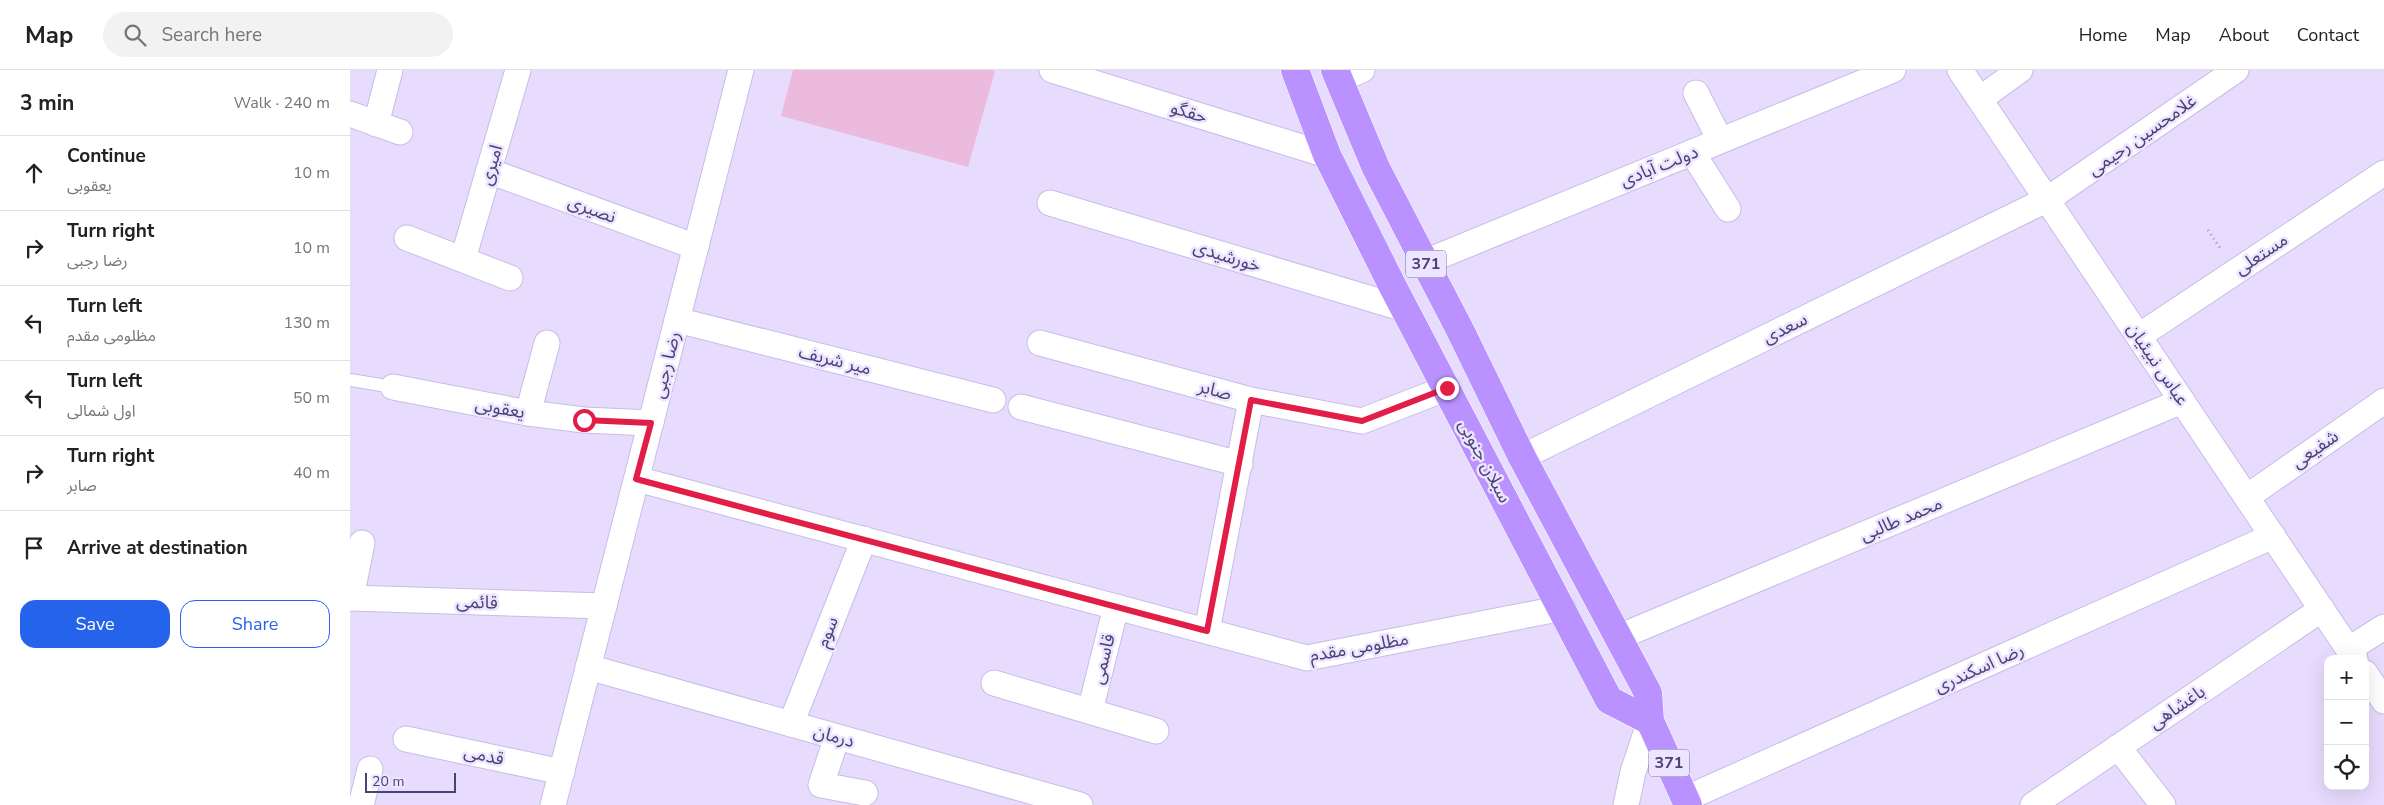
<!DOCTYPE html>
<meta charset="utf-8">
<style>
:root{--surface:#fff;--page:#f2f2f2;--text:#222;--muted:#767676;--line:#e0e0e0;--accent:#2563eb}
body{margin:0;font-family:"Nunito Sans","Noto Sans Arabic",sans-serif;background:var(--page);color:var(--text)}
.controls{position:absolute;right:15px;bottom:15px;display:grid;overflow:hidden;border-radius:10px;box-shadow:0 5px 20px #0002}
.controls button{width:45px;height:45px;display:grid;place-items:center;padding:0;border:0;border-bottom:1px solid var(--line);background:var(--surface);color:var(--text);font:25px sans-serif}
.scale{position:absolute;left:15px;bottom:12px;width:91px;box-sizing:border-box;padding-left:5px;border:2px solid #484375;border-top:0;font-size:14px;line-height:18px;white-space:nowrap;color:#484375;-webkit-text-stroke:4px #ede4ff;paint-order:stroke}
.stop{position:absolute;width:15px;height:15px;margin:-11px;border:4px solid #e11d48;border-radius:50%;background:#fff}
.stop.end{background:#e11d48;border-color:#fff;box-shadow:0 1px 5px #0008}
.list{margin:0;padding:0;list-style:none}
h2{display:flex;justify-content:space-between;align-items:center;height:65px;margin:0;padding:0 20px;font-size:21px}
h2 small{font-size:16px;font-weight:400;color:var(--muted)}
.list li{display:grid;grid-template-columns:32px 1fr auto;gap:15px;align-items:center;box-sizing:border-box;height:75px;padding:0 20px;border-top:1px solid var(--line)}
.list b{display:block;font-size:19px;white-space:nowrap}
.list p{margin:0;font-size:16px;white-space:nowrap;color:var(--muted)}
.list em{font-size:16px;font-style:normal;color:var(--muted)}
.actions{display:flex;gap:10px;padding:15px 20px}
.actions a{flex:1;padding:11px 0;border:1px solid var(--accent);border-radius:15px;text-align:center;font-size:18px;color:var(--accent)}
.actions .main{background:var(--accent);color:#fff}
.icon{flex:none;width:28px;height:28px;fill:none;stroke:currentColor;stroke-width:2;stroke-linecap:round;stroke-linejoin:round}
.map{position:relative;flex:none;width:2034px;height:735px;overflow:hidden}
header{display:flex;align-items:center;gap:30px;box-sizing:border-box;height:70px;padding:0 25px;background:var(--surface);border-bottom:1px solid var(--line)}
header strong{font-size:24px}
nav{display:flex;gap:28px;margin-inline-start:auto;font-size:18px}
.search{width:350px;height:45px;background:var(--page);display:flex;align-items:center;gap:12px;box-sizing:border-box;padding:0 18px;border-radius:28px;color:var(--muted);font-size:19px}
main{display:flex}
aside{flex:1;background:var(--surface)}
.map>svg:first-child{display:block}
</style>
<header>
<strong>Map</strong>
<div class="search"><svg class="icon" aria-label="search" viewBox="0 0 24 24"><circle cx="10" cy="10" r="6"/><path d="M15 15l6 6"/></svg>Search here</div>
<nav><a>Home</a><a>Map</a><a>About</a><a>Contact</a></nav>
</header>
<main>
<aside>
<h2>3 min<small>Walk · 240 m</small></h2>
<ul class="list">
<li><svg class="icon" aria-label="ahead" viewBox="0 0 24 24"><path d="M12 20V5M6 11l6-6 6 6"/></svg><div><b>Continue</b><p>یعقوبی</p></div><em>10 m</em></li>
<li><svg class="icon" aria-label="right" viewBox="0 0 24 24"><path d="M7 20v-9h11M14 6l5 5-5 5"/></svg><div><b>Turn right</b><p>رضا رجبی</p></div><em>10 m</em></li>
<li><svg class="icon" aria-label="left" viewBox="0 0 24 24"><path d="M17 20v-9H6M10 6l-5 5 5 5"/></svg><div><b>Turn left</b><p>مظلومی مقدم</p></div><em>130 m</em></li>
<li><svg class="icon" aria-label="left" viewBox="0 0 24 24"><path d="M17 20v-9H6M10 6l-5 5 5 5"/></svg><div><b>Turn left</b><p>اول شمالی</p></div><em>50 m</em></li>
<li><svg class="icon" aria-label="right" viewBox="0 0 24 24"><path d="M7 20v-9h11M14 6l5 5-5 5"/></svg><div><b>Turn right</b><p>صابر</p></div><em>40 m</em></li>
<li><svg class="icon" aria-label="arrive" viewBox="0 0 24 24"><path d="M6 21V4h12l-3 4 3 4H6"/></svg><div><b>Arrive at destination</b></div></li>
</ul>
<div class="actions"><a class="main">Save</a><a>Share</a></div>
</aside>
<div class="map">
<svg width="2034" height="735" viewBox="0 0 2034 735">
<rect width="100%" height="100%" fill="#e8dcfe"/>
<path fill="#ecbadc" d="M443 0H641L645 1 618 97 431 46Z"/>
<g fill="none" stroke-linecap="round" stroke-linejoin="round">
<g stroke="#c6bde7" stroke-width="14">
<path id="lane" d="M0 310 43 317"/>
</g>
<g stroke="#c6bde7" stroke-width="27">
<g id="street">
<path d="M702 0 977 85"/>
<path d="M1610 0 2005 589"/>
<path d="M989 9 1012 0"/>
<path d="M1346 23 1370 70"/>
<path d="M1630 29 1670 0"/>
<path d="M0 44 50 62"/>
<path d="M26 54 40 0"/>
<path d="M1342 82 1378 139"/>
<path d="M139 101 346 177"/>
<path d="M700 133 1055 239"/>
<path d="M57 168 160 208"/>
<path d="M113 189 168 0"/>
<path d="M1075 192 1543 0"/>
<path d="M327 250 643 330"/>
<path d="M1789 266 2034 103"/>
<path d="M690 273 901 330 1012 351 1097 318"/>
<path d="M43 317 178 343 234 350 301 353"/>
<path d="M671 337 890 394"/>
<path d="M178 343 197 273"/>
<path d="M1172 387 1698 129 1886 0"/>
<path d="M287 409 957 588 1213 538"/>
<path d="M1897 427 2034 331"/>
<path d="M0 528 254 536"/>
<path d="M1 528 12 473"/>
<path d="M857 561 901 330"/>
<path d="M1269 567 1832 331"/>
<path d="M1999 579 2034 557"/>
<path d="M238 597 730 735"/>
<path d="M2015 603 2034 631"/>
<path d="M644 613 806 661"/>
<path d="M740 641 766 537"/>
<path d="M441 654 514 469"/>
<path d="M487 667 471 715 515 723"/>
<path d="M56 669 212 702"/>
<path d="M1768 677 1813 735"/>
<path d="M1335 729 1923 466"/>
<path d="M11 735 20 699"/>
<path d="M203 735 391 0"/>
<path d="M1276 735 1283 702 1300 651"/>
<path d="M1683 735 1972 539"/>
</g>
</g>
<g stroke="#fff" stroke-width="29">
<g id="primary">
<path d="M945 0 977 85 1042 215 1259 630 1300 651"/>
<path d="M985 0 1026 98 1110 260 1172 387 1298 623 1300 651 1338 735"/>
</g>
</g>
<path stroke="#9d95da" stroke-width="3" stroke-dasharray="1 4" stroke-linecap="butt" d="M1858 160 1870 178"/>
<use href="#lane" stroke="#fff" stroke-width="12"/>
<use href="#street" stroke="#fff" stroke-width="25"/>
<use href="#primary" stroke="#b992ff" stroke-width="28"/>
</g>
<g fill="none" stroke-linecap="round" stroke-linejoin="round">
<path stroke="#e11d48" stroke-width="6" d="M234 350 301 353 286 409 857 561 901 330 1012 351 1097 318"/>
</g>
<g text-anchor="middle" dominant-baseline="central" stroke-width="5" stroke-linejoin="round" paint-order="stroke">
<g fill="#ede4ff" stroke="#7a739e" stroke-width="1">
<rect x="1056" y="180.5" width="40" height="27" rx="4"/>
<rect x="1299" y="679.5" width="40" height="27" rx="4"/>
</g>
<g font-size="16" font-weight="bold" fill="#484375">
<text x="1076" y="194">371</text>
<text x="1319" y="693">371</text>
</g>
<g font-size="18" fill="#484375" stroke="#ede4ff">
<text transform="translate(839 42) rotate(17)">حقگو</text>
<text transform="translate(1792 65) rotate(-35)">غلامحسین رحیمی</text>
<text transform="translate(141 95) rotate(-74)">امیری</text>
<text transform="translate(1309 96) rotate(-22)">دولت آبادی</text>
<text transform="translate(242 139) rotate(20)">نصیری</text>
<text transform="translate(1911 184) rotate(-34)">مستعلی</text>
<text transform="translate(877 186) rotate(17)">خورشیدی</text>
<text transform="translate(1435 258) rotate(-26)">سعدی</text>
<text transform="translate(485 290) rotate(14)">میر شریف</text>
<text transform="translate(1808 294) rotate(56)">عباس نبیئیان</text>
<text transform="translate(316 295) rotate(-76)">رضا رجبی</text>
<text transform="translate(865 320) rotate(15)">صابر</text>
<text transform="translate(150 338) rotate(10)">یعقوبی</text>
<text transform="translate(1965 379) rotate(-35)">شفیعی</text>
<text transform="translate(1135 391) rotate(62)">سبلان جنوبی</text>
<text transform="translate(1551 449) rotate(-23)">محمد طالبی</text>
<text transform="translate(127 532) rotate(2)">قائمی</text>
<text transform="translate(477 562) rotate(-69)">سوم</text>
<text transform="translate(1009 577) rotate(-10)">مظلومی مقدم</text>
<text transform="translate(753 589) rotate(-76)">قاسمی</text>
<text transform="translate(1629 598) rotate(-24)">رضا اسکندری</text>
<text transform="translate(1827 637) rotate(-34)">باغشاهی</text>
<text transform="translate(484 666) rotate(16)">درمان</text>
<text transform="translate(134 685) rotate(12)">قدمی</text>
</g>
</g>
</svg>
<div class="controls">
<button>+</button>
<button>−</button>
<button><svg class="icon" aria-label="locate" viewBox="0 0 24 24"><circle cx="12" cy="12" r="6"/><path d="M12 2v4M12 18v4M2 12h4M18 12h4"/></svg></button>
</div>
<div class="scale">20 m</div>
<div class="stop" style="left:234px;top:350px"></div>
<div class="stop end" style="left:1097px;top:318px"></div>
</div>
</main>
